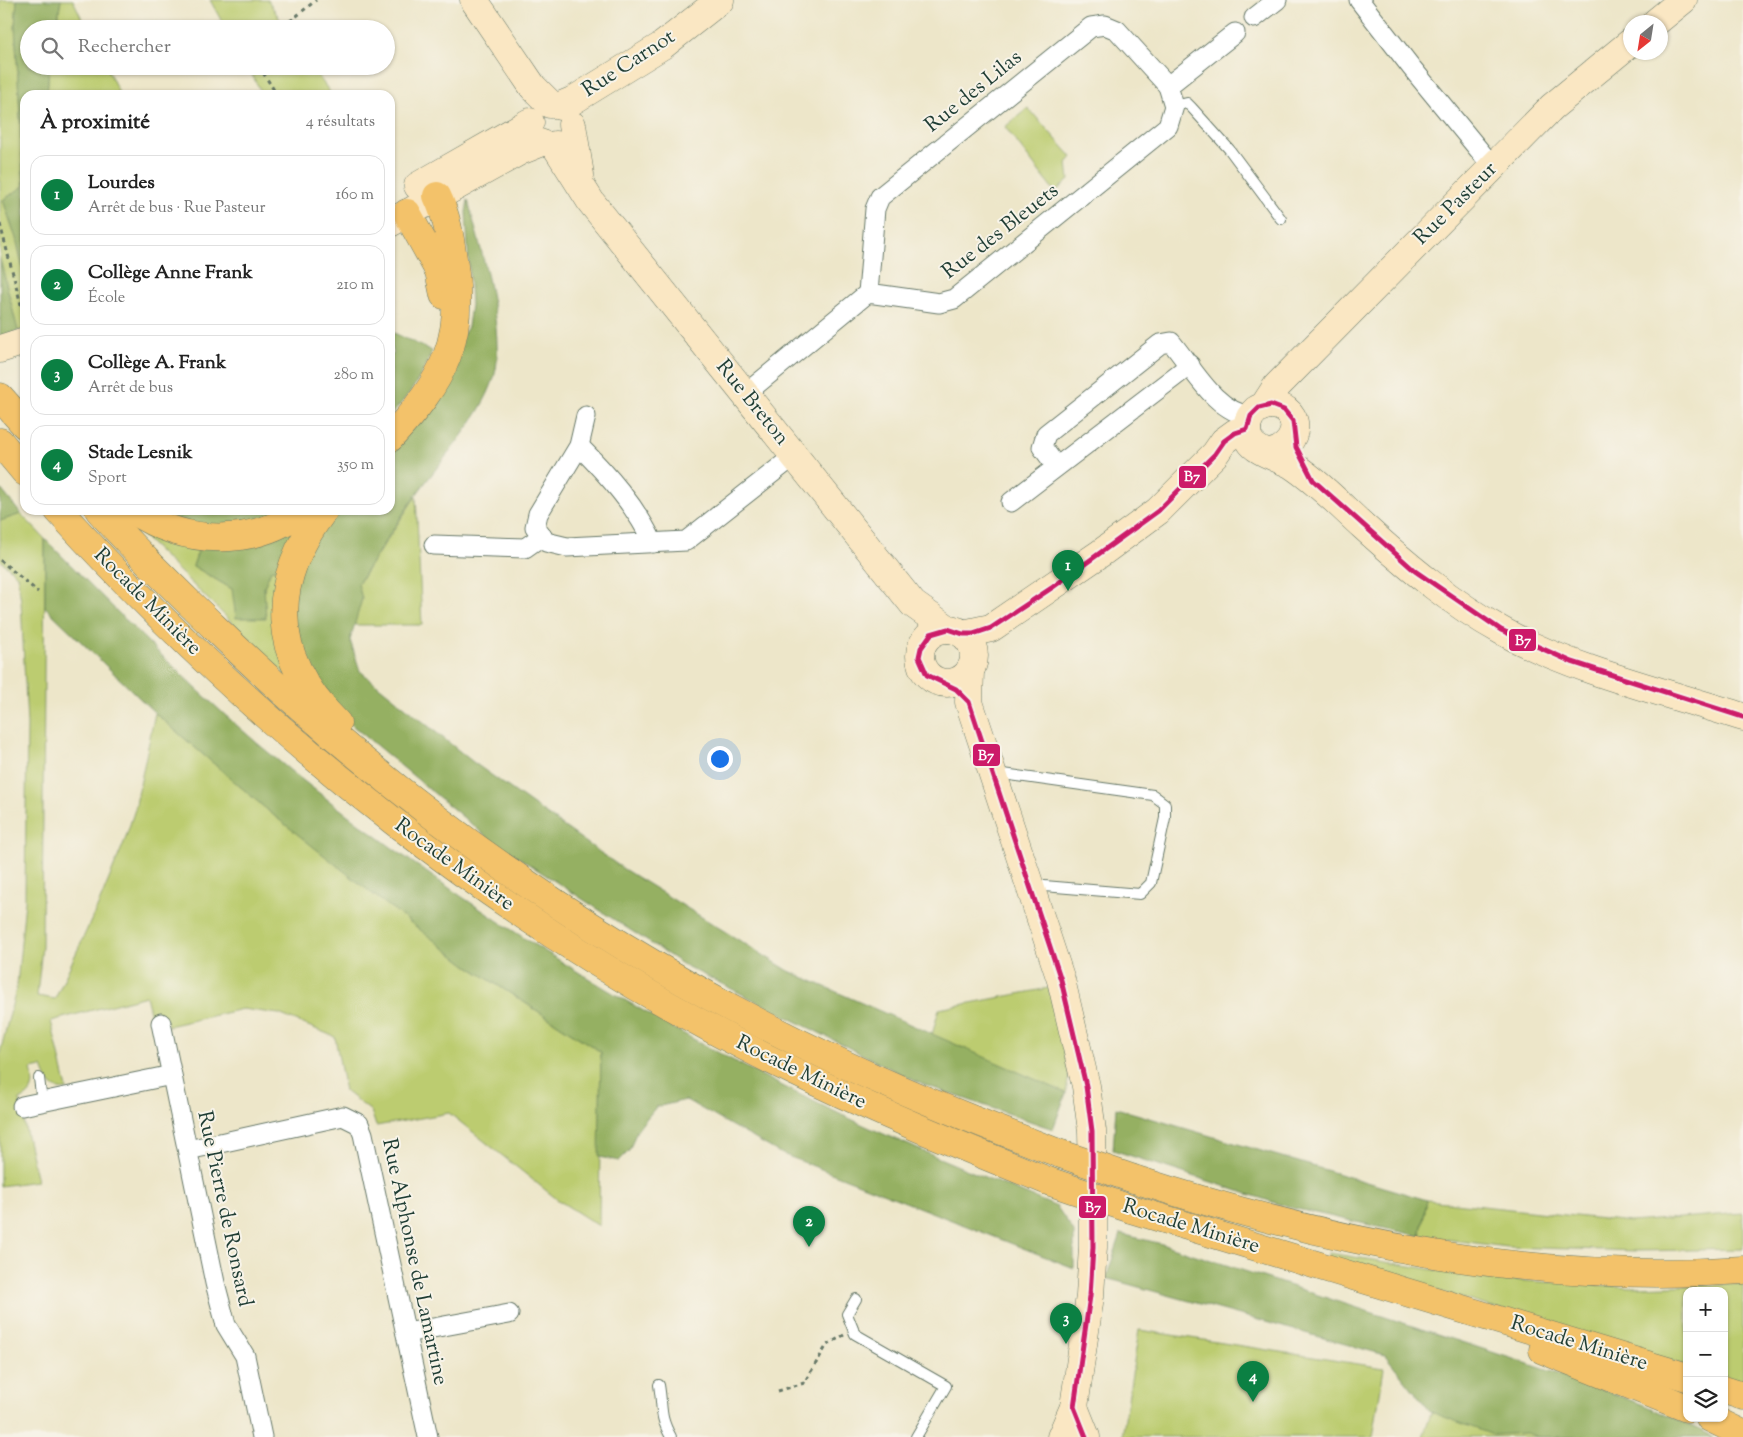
<!DOCTYPE html>
<html lang="fr">
<meta charset="utf-8">
<style>
:root{--surface:#fff;--page:#f6f6f6;--text:#222;--muted:#767676;--line:#e0e0e0;--accent:#0b8043}
body{margin:0;font-family:"Sorts Mill Goudy",serif;background:var(--page);color:var(--text)}
.controls{position:absolute;right:15px;bottom:15px;display:grid;overflow:hidden;border-radius:10px;box-shadow:0 1px 4px #0004}
.controls button{width:45px;height:45px;display:grid;place-items:center;padding:0;border:0;border-bottom:1px solid var(--line);background:var(--surface);color:var(--text);font:25px sans-serif}
.compass{position:absolute;left:1623px;top:15px;width:45px;height:45px;border-radius:50%;background:var(--surface);box-shadow:0 1px 4px #0004;rotate:210deg}
.you{position:absolute;left:719px;top:758px;width:18px;height:18px;margin:-12px;border:4px solid #fff;border-radius:50%;background:#1a73e8;box-shadow:0 0 0 8px #1a73e833}
.badge{display:grid;place-items:center;width:32px;height:32px;border-radius:50%;background:var(--accent);color:#fff;font-size:16px;font-weight:700}
.pin{position:absolute;translate:-50% -41px;filter:drop-shadow(0 1px 2px #0008)}
.pin::after{content:'';position:absolute;top:26px;width:18px;height:15px;background:inherit;clip-path:polygon(0 0,100% 0,50% 100%)}
.list{margin:0;padding:0;list-style:none}
h2{display:flex;justify-content:space-between;align-items:center;height:65px;margin:0;padding:0 20px;font-size:21px}
h2 small{font-size:16px;font-weight:400;color:var(--muted)}
.list li{display:grid;grid-template-columns:32px 1fr auto;gap:15px;align-items:center;box-sizing:border-box;height:80px;margin:0 10px 10px;padding:0 10px;border:1px solid var(--line);border-radius:15px}
.list b{display:block;font-size:19px;white-space:nowrap}
.list p{margin:0;font-size:16px;white-space:nowrap;color:var(--muted)}
.list em{font-size:16px;font-style:normal;color:var(--muted)}
.icon{flex:none;width:28px;height:28px;fill:none;stroke:currentColor;stroke-width:2;stroke-linecap:round;stroke-linejoin:round}
.map{position:relative;flex:none;width:1743px;height:1437px;overflow:hidden}
.search{position:absolute;background:var(--surface);box-shadow:0 1px 4px #0004;left:20px;top:20px;width:375px;height:55px;display:flex;align-items:center;gap:12px;box-sizing:border-box;padding:0 18px;border-radius:28px;color:var(--muted);font-size:19px}
.panel{position:absolute;background:var(--surface);box-shadow:0 1px 4px #0004;left:20px;top:90px;width:375px;height:425px;border-radius:15px}
.map>svg:first-child{display:block}
</style>
<div class="map">
<svg width="1743" height="1437" viewBox="0 0 1743 1437">
<rect width="100%" height="100%" fill="#f7f3e8"/>
<filter id="ink" filterUnits="userSpaceOnUse"><feTurbulence type="fractalNoise" baseFrequency=".02" numOctaves="2"/><feDisplacementMap in="SourceGraphic" scale="10" xChannelSelector="R" yChannelSelector="G"/><feConvolveMatrix kernelMatrix="1 2 1 2 8 2 1 2 1" color-interpolation-filters="sRGB"/></filter>
<filter id="wash" filterUnits="userSpaceOnUse"><feTurbulence type="fractalNoise" baseFrequency=".0096" numOctaves="4" result="noise"/><feDisplacementMap in="SourceGraphic" scale="20" xChannelSelector="R" yChannelSelector="G"/><feGaussianBlur stdDeviation="1.12" result="paint"/><feColorMatrix in="noise" values="0 0 0 0 0 0 0 0 0 0 0 0 0 0 0 0 0 1.4 0 .05"/><feComposite in="paint" operator="in"/></filter>
<g filter="url(#wash)">
<rect width="100%" height="100%" fill="#ede6c9"/>
<g fill="#bccc6f" stroke="#6e8452">
<path d="M0 0H17L15 25 24 186 3 200 16 238 25 277V329L18 331 0 259Z"/>
<path d="M61 0H73L87 29H56Z"/>
<path d="M210 0H268L286 29H226Z"/>
<path d="M49 66H106L120 95H47Z"/>
<path d="M247 66H311L332 95H263Z"/>
<path d="M1028 108 1072 157 1067 163 1069 180 1055 192 1005 127Z"/>
<path d="M416 496 422 625H353L362 599 358 584Z"/>
<path d="M21 514 45 539 42 946 37 996 55 999 100 901 125 840 135 809 155 713 272 814 468 966 601 1052 599 1226 558 1200 449 1113 376 1126 371 1111 345 1091 335 1037 279 1014 242 1009 168 1026 165 1017 152 1020 146 996 51 1021 67 1089C51 1092 47 1080 42 1067L31 1069C34 1084 35 1094 19 1100L37 1181 0 1186V1053L17 985 25 901 27 724 21 601 17 575 0 560V521Z"/>
<path d="M142 522 201 542 193 566 232 589 265 618 264 587 271 570 285 566 298 687 141 534Z"/>
<path d="M1049 988 1069 1075 1066 1093 932 1035 939 1009Z"/>
<path d="M1427 1200 1630 1222 1743 1213V1249L1637 1251 1507 1247 1420 1236Z"/>
<path d="M1329 1253 1491 1279 1632 1287 1743 1284V1386L1724 1380V1291H1687V1366L1328 1258Z"/>
<path d="M1139 1330 1384 1368 1373 1437H1122Z"/>
<path d="M1442 1379 1584 1437H1423Z"/>
</g>
<g fill="#95b062" stroke="#5a764b">
<path d="M17 0H61L56 29H29V66H49L47 95H25V277L16 238 3 200 24 186 15 25Z"/>
<path d="M468 200C481 252 499 305 497 360 496 403 441 460 416 495 396 524 377 554 358 584L362 599 350 640 360 671 473 762 622 868 789 971 1066 1093 1053 1129 919 1083 684 965 487 837 341 716 300 661 288 609 306 553 335 510H390V448L468 327 471 305 466 212Z"/>
<path d="M0 259 18 331 0 338Z"/>
<path d="M390 331 432 351C423 377 408 396 390 416V356L394 354 390 342Z"/>
<path d="M0 488 21 514 0 521Z"/>
<path d="M154 510H294L212 533Z"/>
<path d="M298 519 285 566 271 570 264 587 266 618H236L232 589 193 566 201 542Z"/>
<path d="M45 539C124 618 203 701 291 771 466 910 666 1035 870 1128 932 1156 995 1181 1057 1207L1074 1232V1268L780 1153 686 1100 656 1107 637 1130 629 1151 619 1161 599 1157 601 1052 468 966 374 895 272 814 155 713 45 607Z"/>
<path d="M1116 1108 1427 1200 1420 1236 1288 1207 1113 1150Z"/>
<path d="M1121 1234 1162 1244 1550 1371 1644 1405 1715 1437H1538L1527 1433 1493 1435 1431 1412 1385 1355 1106 1278Z"/>
</g>
</g>
<g filter="url(#ink)">
<g fill="none" stroke-linecap="round" stroke-linejoin="round">
<g stroke="#677868" stroke-width="12">
<g id="lane">
<path d="M1174 106 1187 103 1192 108 1229 149 1281 219"/>
<path d="M996 773 1153 795 1165 804V818L1151 883 1140 894 1032 885"/>
<path d="M39 1078 42 1102"/>
<path d="M856 1299 847 1314 855 1334 946 1386 916 1437"/>
<path d="M659 1385C663 1408 659 1416 671 1437"/>
</g>
</g>
<g stroke="#677868" stroke-width="21">
<g id="street">
<path d="M1359 0 1411 67 1493 167"/>
<path d="M1254 18 1277 0"/>
<path d="M868 293 875 209 880 197 1091 27 1105 25 1117 30 1168 86"/>
<path d="M745 394 868 293 939 303 954 299 1168 126 1174 106 1168 86 1235 33"/>
<path d="M586 416 579 446 538 514 535 527 546 542 567 547 686 541 794 456"/>
<path d="M579 446C607 474 636 506 653 543"/>
<path d="M1056 466 1042 447 1046 434 1160 344 1171 342C1193 368 1215 412 1251 416"/>
<path d="M1011 502 1190 365"/>
<path d="M434 545 525 548 542 536"/>
<path d="M161 1023 215 1283 226 1325 245 1356 262 1437"/>
<path d="M22 1106 172 1075"/>
<path d="M188 1150 343 1116 359 1124 363 1134 428 1437"/>
<path d="M406 1333 509 1314"/>
</g>
</g>
<g stroke="#677868" stroke-width="29">
<g id="secondary">
<path d="M474 0 533 87 550 104"/>
<path d="M1656 22 1683 0"/>
<path d="M560 106 572 101 663 45 720 0"/>
<path d="M572 125 580 175"/>
<path d="M555 145 591 202 913 604 948 629"/>
<path d="M418 186 530 122"/>
<path d="M390 223 520 151 540 143"/>
<path d="M0 349 25 341"/>
<path d="M1264 406 1277 386 1552 107 1630 43"/>
<path d="M1270 453C1296 449 1305 415 1278 406 1271 404 1262 406 1256 410 1247 418 1244 431 1250 441 1256 452 1280 458 1292 465 1318 482 1340 505 1363 526 1406 565 1451 603 1502 631 1572 670 1665 692 1743 717"/>
<circle cx="947" cy="656" r="27"/>
<path d="M963 634 991 628 1101 553 1158 511 1215 454 1224 441 1235 433 1247 429"/>
<path d="M970 670 969 702 1061 980 1086 1086 1092 1131 1093 1179V1247L1090 1296 1074 1407 1061 1437"/>
<path d="M1074 1407 1086 1437"/>
</g>
</g>
<g stroke="#677868" stroke-width="29">
<g id="highway">
<path d="M407 213 439 271 444 295"/>
<path d="M0 397 25 425"/>
<path d="M390 438C444 380 466 340 453 259 450 238 447 216 437 196"/>
<path d="M0 442 25 472"/>
<path d="M58 510C263 736 507 929 781 1065 868 1108 958 1145 1048 1181"/>
<path d="M99 510C135 551 175 589 214 627 374 782 556 917 754 1020 853 1072 956 1114 1061 1154"/>
<path d="M132 510C184 545 252 548 303 510"/>
<path d="M324 510C268 584 270 657 337 723"/>
<path d="M1134 1179C1331 1243 1535 1285 1743 1270"/>
<path d="M1131 1209 1687 1377"/>
<path d="M1543 1350 1687 1408"/>
<path d="M1724 1390 1743 1396"/>
<path d="M1710 1418 1743 1434"/>
</g>
</g>
<g stroke="#677868" stroke-width="3" stroke-dasharray="4 4" stroke-linecap="butt">
<path d="M276 29 293 19 316 0"/>
<path d="M259 66 277 95"/>
<path d="M0 224 25 320"/>
<path d="M0 560 38 592"/>
<path d="M778 1391 804 1383 827 1345 844 1335"/>
</g>
<use href="#lane" stroke="#fff" stroke-width="10"/>
<use href="#street" stroke="#fff" stroke-width="19"/>
<use href="#secondary" stroke="#fae7c3" stroke-width="28"/>
<use href="#highway" stroke="#f3c26a" stroke-width="28"/>
<g stroke="#677868" stroke-width="29" stroke-linecap="butt">
<g id="highway-bridge">
<path d="M1061 1154 1134 1179"/>
<path d="M1048 1181 1131 1209"/>
</g>
</g>
<use href="#highway-bridge" stroke="#f3c26a" stroke-width="28"/>
<g stroke="#f7f3e8" stroke-width="9">
<path id="bus-1" d="M1086 1437 1074 1407 1090 1296 1093 1247 1092 1131 1086 1086 1061 980 969 702 956 689 927 675 919 657 921 648 931 634 948 629 963 634H973L991 628 1053 587 1158 511 1215 454 1224 441 1235 433 1247 429 1251 416 1259 408 1271 405 1284 410 1293 421 1296 447 1313 480 1415 571 1501 630 1572 662 1743 717"/>
</g>
<use href="#bus-1" stroke="#cc1a69" stroke-width="5"/>
</g>
</g>
<g text-anchor="middle" dominant-baseline="central" stroke-width="4" stroke-linejoin="round" paint-order="stroke">
<g font-size="21" fill="#1f3d34" stroke="#f7f3e8">
<text transform="translate(629 64) rotate(-33)">Rue Carnot</text>
<text transform="translate(974 92) rotate(-39)">Rue des Lilas</text>
<text transform="translate(1456 204) rotate(-45)">Rue Pasteur</text>
<text transform="translate(1001 232) rotate(-38)">Rue des Bleuets</text>
<text transform="translate(752 403) rotate(51)">Rue Breton</text>
<text transform="translate(147 602) rotate(45)">Rocade Minière</text>
<text transform="translate(454 865) rotate(36)">Rocade Minière</text>
<text transform="translate(801 1073) rotate(26)">Rocade Minière</text>
<text transform="translate(224 1209) rotate(78)">Rue Pierre de Ronsard</text>
<text transform="translate(1191 1227) rotate(17)">Rocade Minière</text>
<text transform="translate(414 1262) rotate(78)">Rue Alphonse de Lamartine</text>
<text transform="translate(1579 1344) rotate(17)">Rocade Minière</text>
</g>
</g>
<g stroke="#f7f3e8" stroke-width="2">
<rect x="1178" y="465" width="29" height="24" rx="5" fill="#cc1a69"/>
<rect x="1508" y="628" width="29" height="24" rx="5" fill="#cc1a69"/>
<rect x="972" y="743" width="29" height="24" rx="5" fill="#cc1a69"/>
<rect x="1078" y="1195" width="29" height="24" rx="5" fill="#cc1a69"/>
</g>
<g font-size="14" text-anchor="middle" font-weight="bold" fill="#fff">
<text x="1192" y="481">B7</text>
<text x="1523" y="645">B7</text>
<text x="986" y="760">B7</text>
<text x="1093" y="1212">B7</text>
</g>
</svg>
<div class="controls">
<button>+</button>
<button>−</button>
<button><svg class="icon" aria-label="layers" viewBox="0 0 24 24"><path d="M12 4l9 5-9 5-9-5zM3 14l9 5 9-5"/></svg></button>
</div>
<svg class="compass" viewBox="-18 -18 36 36"><path d="M0-13l5 13h-10z" fill="#e53935"/><path d="M0 13l5-13h-10z" fill="#767676"/></svg>
<div class="you"></div>
<div class="pin badge" style="left:1068px;top:591px">1</div>
<div class="pin badge" style="left:809px;top:1247px">2</div>
<div class="pin badge" style="left:1066px;top:1344px">3</div>
<div class="pin badge" style="left:1253px;top:1402px">4</div>
<div class="search"><svg class="icon" aria-label="search" viewBox="0 0 24 24"><circle cx="10" cy="10" r="6"/><path d="M15 15l6 6"/></svg>Rechercher</div>
<section class="panel">
<h2>À proximité<small>4 résultats</small></h2>
<ul class="list">
<li><span class="badge">1</span><div><b>Lourdes</b><p>Arrêt de bus · Rue Pasteur</p></div><em>160 m</em></li>
<li><span class="badge">2</span><div><b>Collège Anne Frank</b><p>École</p></div><em>210 m</em></li>
<li><span class="badge">3</span><div><b>Collège A. Frank</b><p>Arrêt de bus</p></div><em>280 m</em></li>
<li><span class="badge">4</span><div><b>Stade Lesnik</b><p>Sport</p></div><em>350 m</em></li>
</ul>
</section>
</div>
